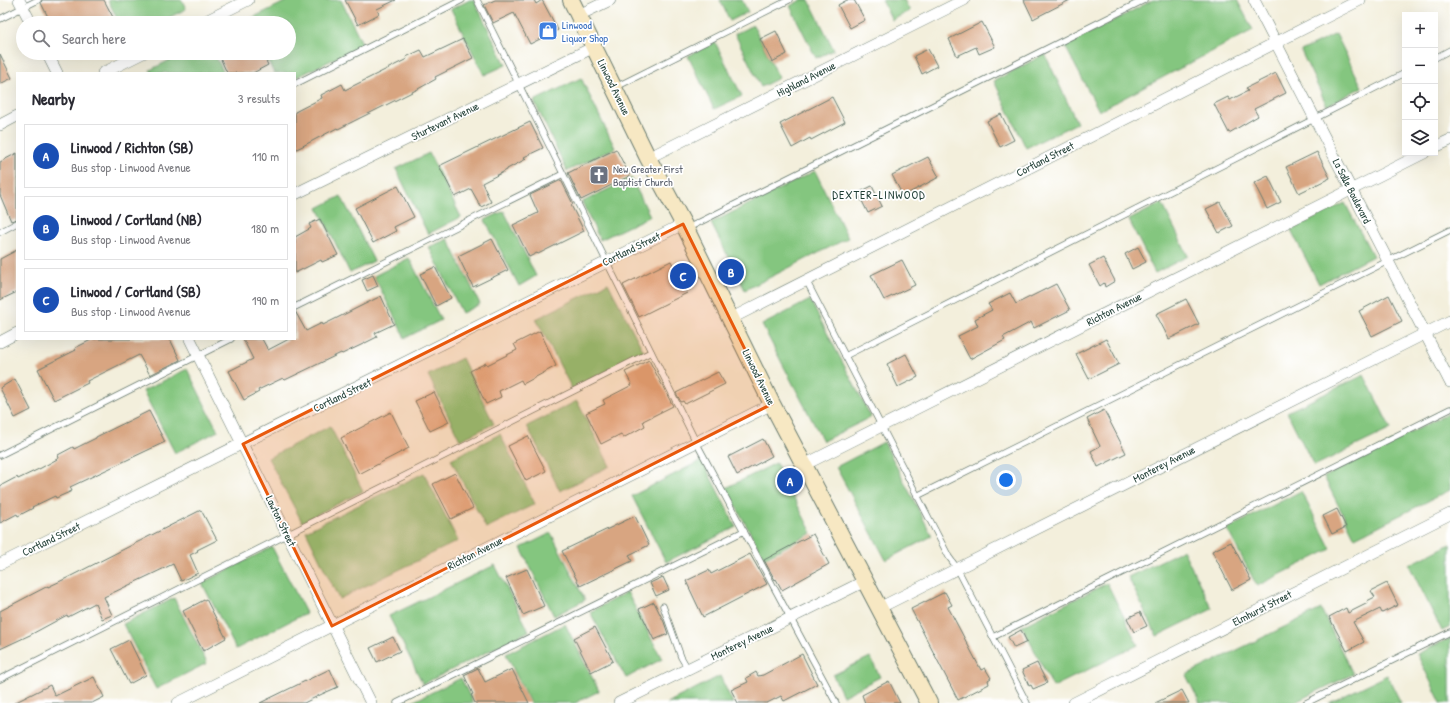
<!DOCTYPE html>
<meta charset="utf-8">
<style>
:root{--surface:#fff;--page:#f2f2f3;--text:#2b2b33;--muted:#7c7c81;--line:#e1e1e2;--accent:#d1495b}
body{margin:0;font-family:"Patrick Hand",sans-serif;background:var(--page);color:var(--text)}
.controls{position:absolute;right:12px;top:12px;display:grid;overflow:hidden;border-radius:0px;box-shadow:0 4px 16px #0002}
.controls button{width:36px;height:36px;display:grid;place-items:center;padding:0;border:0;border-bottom:1px solid var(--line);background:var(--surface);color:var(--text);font:20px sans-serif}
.you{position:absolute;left:1006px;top:480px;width:14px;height:14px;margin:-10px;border:3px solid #fff;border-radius:50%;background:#1a73e8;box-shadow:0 0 0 6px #1a73e833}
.badge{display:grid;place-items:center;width:26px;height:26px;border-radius:50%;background:var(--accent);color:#fff;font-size:13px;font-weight:700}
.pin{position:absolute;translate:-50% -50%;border:2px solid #fff;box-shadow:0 1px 4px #0006}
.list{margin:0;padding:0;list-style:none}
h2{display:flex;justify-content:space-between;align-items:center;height:52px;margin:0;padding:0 16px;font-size:17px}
h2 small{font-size:13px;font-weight:400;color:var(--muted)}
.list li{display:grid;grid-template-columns:26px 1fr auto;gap:12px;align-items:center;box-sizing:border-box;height:64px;margin:0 8px 8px;padding:0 8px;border:1px solid var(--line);border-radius:0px}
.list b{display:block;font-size:15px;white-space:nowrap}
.list p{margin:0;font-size:13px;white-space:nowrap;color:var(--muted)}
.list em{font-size:13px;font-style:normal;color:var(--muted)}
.icon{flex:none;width:22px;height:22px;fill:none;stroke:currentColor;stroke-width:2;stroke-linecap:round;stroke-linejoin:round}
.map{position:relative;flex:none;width:1450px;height:703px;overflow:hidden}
.search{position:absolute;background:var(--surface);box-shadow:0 4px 16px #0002;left:16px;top:16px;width:280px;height:44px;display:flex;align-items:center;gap:10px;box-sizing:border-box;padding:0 14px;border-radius:22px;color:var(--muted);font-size:15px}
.panel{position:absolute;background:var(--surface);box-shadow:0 4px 16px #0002;left:16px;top:72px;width:280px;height:268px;border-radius:0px}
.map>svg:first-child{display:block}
</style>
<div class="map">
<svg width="1450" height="703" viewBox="0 0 1450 703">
<rect width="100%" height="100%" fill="#fff"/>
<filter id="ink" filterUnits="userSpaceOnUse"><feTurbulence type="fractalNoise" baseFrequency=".025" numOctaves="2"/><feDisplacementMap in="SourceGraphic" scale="8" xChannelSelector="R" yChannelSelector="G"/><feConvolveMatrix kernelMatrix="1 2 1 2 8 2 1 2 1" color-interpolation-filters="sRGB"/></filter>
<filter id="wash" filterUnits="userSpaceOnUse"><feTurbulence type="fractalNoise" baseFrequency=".012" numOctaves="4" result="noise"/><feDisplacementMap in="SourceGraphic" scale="16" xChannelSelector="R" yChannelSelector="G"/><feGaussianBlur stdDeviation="0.9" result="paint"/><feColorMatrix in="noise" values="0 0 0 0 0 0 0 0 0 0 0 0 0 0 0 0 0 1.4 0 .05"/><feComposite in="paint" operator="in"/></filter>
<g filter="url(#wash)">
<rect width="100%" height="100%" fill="#f3efdc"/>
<g fill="#84c67f" stroke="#52825a">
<path d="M108 0H182L186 9 158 23H119Z"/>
<path d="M289 0H341L363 45 295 78V73H274L264 53H289V23H249L248 20Z"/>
<path d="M470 0H474L506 65 484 75 451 9Z"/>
<path d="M720 0H742L748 12 730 21Z"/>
<path d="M801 0H809L834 50 816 58 790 6Z"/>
<path d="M882 0H904L910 11 892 20Z"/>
<path d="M1153 0H1237L1253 30 1099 111 1065 46Z"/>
<path d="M753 25 779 78 761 87 735 34Z"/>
<path d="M1336 34 1362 87 1327 106 1301 51Z"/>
<path d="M715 42 742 96 714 109 688 56Z"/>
<path d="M184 53H214L224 73H152L150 70Z"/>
<path d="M1045 54 1077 123 1026 148 994 81Z"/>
<path d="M581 78 615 148 567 171 534 101Z"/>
<path d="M429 153 461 217 428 234 396 169Z"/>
<path d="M815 171 848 238 745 290 711 223Z"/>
<path d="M631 178 650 216 600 240 582 202Z"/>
<path d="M341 196 374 261 350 273 318 208Z"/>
<path d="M1162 203 1188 256 1155 273 1129 220Z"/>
<path d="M1345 203 1373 256 1319 284 1291 230Z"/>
<path d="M504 211 536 276 519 286 485 220Z"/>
<path d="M448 239 480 304 462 313 429 247Z"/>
<path d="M409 258 441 320 405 338 374 276Z"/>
<path d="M608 283 644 352 572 389 536 319Z"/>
<path d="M810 300 871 417 823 441 762 325Z"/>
<path d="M462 358 494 424 460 440 428 375Z"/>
<path d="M187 369 218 431 175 453 143 391Z"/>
<path d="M1364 375 1391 429 1314 466 1287 412Z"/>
<path d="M577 401 610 466 560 491 527 426Z"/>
<path d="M1449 413 1450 490 1355 538 1324 477Z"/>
<path d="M330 426 363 491 302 522 268 458Z"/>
<path d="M500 434 535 504 486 528 451 459Z"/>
<path d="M884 442 932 536 886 560 836 467Z"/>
<path d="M702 460 736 527 666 562 632 496Z"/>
<path d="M776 463 812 533 764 558 726 488Z"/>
<path d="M424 473 458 541 339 599 306 531Z"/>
<path d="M1301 491 1331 549 1257 586 1227 529Z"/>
<path d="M551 533 585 600 554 616 521 548Z"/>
<path d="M1450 544V627L1442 631 1409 565Z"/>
<path d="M272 547 306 613 236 649 202 583Z"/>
<path d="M1183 550 1212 609 1157 636 1128 577Z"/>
<path d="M495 565 529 631 423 684 389 616Z"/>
<path d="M1107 583 1138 645 1053 687 1022 626Z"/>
<path d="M627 592 662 659 626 678 590 612Z"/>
<path d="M174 598 207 663 156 689 123 624Z"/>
<path d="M1321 609 1353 674 1293 703H1200L1186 675Z"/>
<path d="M565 624 599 691 575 703H530L506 654Z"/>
<path d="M1450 638V703H1441L1417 654Z"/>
<path d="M870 657 880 677 843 696 833 675Z"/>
<path d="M1387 675 1401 703H1329Z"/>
<path d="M720 676 733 703H667Z"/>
<path d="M461 678 473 703H410Z"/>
</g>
<g id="blocks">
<g fill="#d8a581">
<path d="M42 0H104L116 23H51L41 3Z"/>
<path d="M345 0H396L377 9 379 14 358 25Z"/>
<path d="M495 0H534L536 4 542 0 558 30 530 44 514 13 493 23 484 5Z"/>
<path d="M847 0H854L865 20 850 28 838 5Z"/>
<path d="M1024 0H1070L1033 19Z"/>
<path d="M982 22 995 47 979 54 976 47 957 56 949 39Z"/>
<path d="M776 31 787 54 772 62 760 39Z"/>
<path d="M463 39 473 58 435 77 436 79 418 89 338 129 337 128 295 150V112L322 98 321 95 342 84 345 90 407 59 406 57 421 50 425 57Z"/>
<path d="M928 49 937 66 922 74 914 56Z"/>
<path d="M218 53H262L268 65 253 73H227Z"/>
<path d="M0 54 12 78 0 84Z"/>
<path d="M1276 73 1286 93 1254 109 1258 116 1229 133 1214 104 1228 97 1230 100 1248 91 1246 88Z"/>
<path d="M832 97 845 122 811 140 810 138 792 148 780 124Z"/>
<path d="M1001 114 1014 140 1000 147 987 121Z"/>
<path d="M530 122 543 148 524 157 526 159 507 169V170L482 183 491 202 481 207 471 189 455 197 439 166Z"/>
<path d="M616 149 630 176 581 200 568 173Z"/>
<path d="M1317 152 1330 178 1299 193 1286 167Z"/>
<path d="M17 153V219L11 221 0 195V162Z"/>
<path d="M928 157 939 177 903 196 892 175Z"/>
<path d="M1268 176 1281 202 1267 209 1254 183Z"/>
<path d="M561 180 573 204 571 205 584 231 538 254 537 253 529 257 513 225 538 213 530 195Z"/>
<path d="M398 186 414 217 394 227 396 231 373 243 355 208Z"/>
<path d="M872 186 882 206 868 213 858 193Z"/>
<path d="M1220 202 1233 226 1219 233 1206 209Z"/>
<path d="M320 219 338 255 322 262 321 260 295 273V237L311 228 309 224Z"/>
<path d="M492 239 508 270 473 287 458 256Z"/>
<path d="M1138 247 1146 262 1132 269 1125 254Z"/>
<path d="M17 250V292L0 300V259Z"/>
<path d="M1103 258 1115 281 1105 287 1104 283 1100 286 1089 265Z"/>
<path d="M902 260 915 285 884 300 871 275Z"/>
<path d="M671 261 687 293 639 317 623 285Z"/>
<path d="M435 267 451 298 436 306 420 274Z"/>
<path d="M373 275 378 286 367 291 362 280Z"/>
<path d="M1056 284 1070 310 1034 328 1031 322 1003 337 1005 340 970 359 958 336 978 326 975 319 992 310 988 304 1010 293 1016 304Z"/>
<path d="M1389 295 1402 321 1372 336 1359 311Z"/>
<path d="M381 296 394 324 375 333 377 337 361 345 342 354 341 353 285 380 283 378 258 390 259 392 244 400 229 371 253 359 243 339H262L268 350 289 339H295V311L306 331 322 323 323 325Z"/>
<path d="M1186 299 1199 324 1169 339 1156 314Z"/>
<path d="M540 331 556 366 523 384 521 380 499 391 501 397 486 404 470 371 486 363 487 365 517 350 514 344Z"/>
<path d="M93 339H170L180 360 150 375 139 355 87 381 88 383 54 400 38 369 76 350 75 348Z"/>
<path d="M1106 339 1119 364 1089 379 1076 354Z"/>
<path d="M906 354 918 377 898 387 887 364Z"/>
<path d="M649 360 673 406 643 421 645 426 623 438 621 434 601 444 586 413 605 404 603 400 632 385 625 372Z"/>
<path d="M718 372 725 384 685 404 683 401 681 402 676 393Z"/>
<path d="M15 379 31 410 15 418 0 388Z"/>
<path d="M434 392 449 422 430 431 415 401Z"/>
<path d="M1104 410 1126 453 1098 467 1091 451 1100 446 1087 419Z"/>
<path d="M149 411 165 442 70 487 72 491 56 498 55 496 32 507 33 508 18 516 17 514 0 523V486L17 477 18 479 41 468 59 458 58 455 73 447 74 449 96 438V437Z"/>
<path d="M391 412 409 448 359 474 341 438Z"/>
<path d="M528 436 546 471 526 481 508 446Z"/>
<path d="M763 439 772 456 737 475 728 457Z"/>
<path d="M455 473 473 508 451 519 433 484Z"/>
<path d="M1337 509 1346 527 1332 534 1323 516Z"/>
<path d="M201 510 217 540 197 550 198 551 190 555 198 573 181 581 173 564 104 597 112 615 102 619 95 603 68 617 67 615 30 635 0 649V611L48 586V587L67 578Z"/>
<path d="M635 516 649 545 629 555 632 561 580 586 562 551Z"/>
<path d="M813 534 829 564 782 590 776 579 775 580 764 560Z"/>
<path d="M1231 542 1251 580 1232 590 1212 551Z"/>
<path d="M750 554 767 584 703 617 686 581 709 570 711 574Z"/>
<path d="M527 569 544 606 523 615 506 578Z"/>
<path d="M663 577 669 590 656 596 650 583Z"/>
<path d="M1387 583 1398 605 1382 613 1380 609 1353 622 1364 642 1347 651 1329 617 1346 608 1348 613 1368 603 1367 601 1375 597 1371 591Z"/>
<path d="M945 592 952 605 948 607 981 670 985 668 991 678 988 680 989 684 958 700 911 609Z"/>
<path d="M206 599 226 638 203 651 183 611Z"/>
<path d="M654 602 664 622 668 634 654 640 639 609Z"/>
<path d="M1140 612 1147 626 1134 632 1127 618Z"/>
<path d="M595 627 613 661 591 672 574 638Z"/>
<path d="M1021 630 1027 642 1014 648 1008 637Z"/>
<path d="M393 637 400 651 377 662 370 648Z"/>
<path d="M129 640 146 675 129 684 111 649Z"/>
<path d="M802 654 817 684 784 701 781 696 767 703H738L731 690 748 682 746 678 756 672 758 676 763 675Z"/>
<path d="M1037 663 1047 683 1033 689 1031 685 1029 686 1022 670Z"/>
<path d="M478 668 485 682 512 669 529 703H475L471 695 473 694 464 675Z"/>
<path d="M330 669 338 687 322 694 304 703H260Z"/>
<path d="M94 677 104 697 92 703H14L50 685 55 696Z"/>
<path d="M889 681 900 703H865L862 695Z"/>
<path d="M1182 690 1189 703H1155Z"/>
</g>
</g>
</g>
<g filter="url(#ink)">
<use href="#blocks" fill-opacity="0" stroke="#697b6f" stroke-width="1"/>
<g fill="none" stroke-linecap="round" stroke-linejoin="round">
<g stroke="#697b6f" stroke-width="7">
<g id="lane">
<path d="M477 0 696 442 836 703"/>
<path d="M0 19 38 0"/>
<path d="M1435 58 1450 50"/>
<path d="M295 84 462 0"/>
<path d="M614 88 789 0"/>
<path d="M688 228 1144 0"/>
<path d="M0 232 17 223"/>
<path d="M806 280 949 557 957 568 1027 703"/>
<path d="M295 307 563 174"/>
<path d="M845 356 1405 73"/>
<path d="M0 455 231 339"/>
<path d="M917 496 1450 230"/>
<path d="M663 606 681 657 688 669"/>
<path d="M993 637 1450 409"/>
<path d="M0 679 651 352"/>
<path d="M397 703 744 531"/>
<path d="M1306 703 1450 632"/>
</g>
</g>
<g stroke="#697b6f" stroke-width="12">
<g id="street">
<path d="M19 0 31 23"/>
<path d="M1254 0 1450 382"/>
<path d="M579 15 610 0"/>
<path d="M202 23 248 0"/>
<path d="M47 53 57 73"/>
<path d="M103 73 143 53"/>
<path d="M0 125 17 116"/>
<path d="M1435 147 1450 140"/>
<path d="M648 158 964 0"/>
<path d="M295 194 594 47"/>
<path d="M730 319 1360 0"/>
<path d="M190 339 371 703"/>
<path d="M0 342 17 333"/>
<path d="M804 465 1424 153"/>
<path d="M0 564 683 224"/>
<path d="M879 608 1450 321"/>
<path d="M178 703 772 404"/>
<path d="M619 703 865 581"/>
<path d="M1074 703 1450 514"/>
</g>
</g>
<g stroke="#697b6f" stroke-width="18">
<path id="secondary" d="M571 0 648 158 686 229 772 404 929 703"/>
</g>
<use href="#lane" stroke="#fff" stroke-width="5.5"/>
<use href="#street" stroke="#fff" stroke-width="11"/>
<use href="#secondary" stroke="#f7e8c3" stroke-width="16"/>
</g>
</g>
<path fill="#e8590c" fill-opacity="0.2" stroke="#e8590c" stroke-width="3" stroke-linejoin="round" d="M683 224 772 404 332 626 243 444Z"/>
<defs>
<g id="shop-square" transform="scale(1)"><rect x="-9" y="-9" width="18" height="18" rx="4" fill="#3f7fe0" stroke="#fff"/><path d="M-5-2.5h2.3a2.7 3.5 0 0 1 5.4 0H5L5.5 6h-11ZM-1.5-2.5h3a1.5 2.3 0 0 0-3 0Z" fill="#fff"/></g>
<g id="church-square" transform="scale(1)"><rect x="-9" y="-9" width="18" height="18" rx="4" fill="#6b7280" stroke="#fff"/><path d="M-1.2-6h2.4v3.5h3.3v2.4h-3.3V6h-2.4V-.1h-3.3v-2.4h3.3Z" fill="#fff"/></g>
</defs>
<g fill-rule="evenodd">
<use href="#shop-square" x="548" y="31"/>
<use href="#church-square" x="599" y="175"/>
</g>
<g text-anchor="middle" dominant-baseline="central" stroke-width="3.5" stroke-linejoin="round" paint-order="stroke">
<g font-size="11" fill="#366cbe" stroke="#fff" text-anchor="start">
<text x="562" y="25">Linwood<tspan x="562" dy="13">Liquor Shop</tspan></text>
</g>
<g font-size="11" fill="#1f3d34" stroke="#fff">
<text transform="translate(806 79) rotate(-27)">Highland Avenue</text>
<text transform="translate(614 87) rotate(64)">Linwood Avenue</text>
<text transform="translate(445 121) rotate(-26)">Sturtevant Avenue</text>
<text transform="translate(1045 159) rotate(-27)">Cortland Street</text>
<text transform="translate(1352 191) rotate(63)">La Salle Boulevard</text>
<text transform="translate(631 249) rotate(-26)">Cortland Street</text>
<text transform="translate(1114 309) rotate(-27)">Richton Avenue</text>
<text transform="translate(759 377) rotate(64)">Linwood Avenue</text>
<text transform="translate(342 395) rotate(-26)">Cortland Street</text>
<text transform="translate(1164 464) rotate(-27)">Monterey Avenue</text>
<text transform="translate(281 521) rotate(64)">Lawton Street</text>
<text transform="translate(51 539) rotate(-26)">Cortland Street</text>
<text transform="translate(475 553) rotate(-27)">Richton Avenue</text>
<text transform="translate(1262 608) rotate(-27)">Elmhurst Street</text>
<text transform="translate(742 642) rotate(-26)">Monterey Avenue</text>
</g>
<g font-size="11" fill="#5b616d" stroke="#fff" text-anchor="start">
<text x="613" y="169">New Greater First<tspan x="613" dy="13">Baptist Church</tspan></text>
</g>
<g font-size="12" letter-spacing="1" fill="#1f3d34" stroke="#fff">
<text x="879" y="194">DEXTER-LINWOOD</text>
</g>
</g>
</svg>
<div class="controls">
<button>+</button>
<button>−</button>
<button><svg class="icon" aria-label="locate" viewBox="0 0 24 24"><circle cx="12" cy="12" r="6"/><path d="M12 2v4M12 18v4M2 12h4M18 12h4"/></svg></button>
<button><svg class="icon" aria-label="layers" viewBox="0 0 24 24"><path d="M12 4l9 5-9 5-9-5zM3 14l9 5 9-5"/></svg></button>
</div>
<div class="you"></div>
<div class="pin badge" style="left:790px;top:481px;background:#1a4fb4">A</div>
<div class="pin badge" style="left:731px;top:272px;background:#1a4fb4">B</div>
<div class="pin badge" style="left:683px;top:276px;background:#1a4fb4">C</div>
<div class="search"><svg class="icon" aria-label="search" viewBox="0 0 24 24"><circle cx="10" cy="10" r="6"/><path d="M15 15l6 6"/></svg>Search here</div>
<section class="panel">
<h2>Nearby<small>3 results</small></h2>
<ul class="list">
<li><span class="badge" style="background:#1a4fb4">A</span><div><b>Linwood / Richton (SB)</b><p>Bus stop · Linwood Avenue</p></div><em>110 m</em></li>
<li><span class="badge" style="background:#1a4fb4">B</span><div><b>Linwood / Cortland (NB)</b><p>Bus stop · Linwood Avenue</p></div><em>180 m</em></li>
<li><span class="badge" style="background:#1a4fb4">C</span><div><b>Linwood / Cortland (SB)</b><p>Bus stop · Linwood Avenue</p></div><em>190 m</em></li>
</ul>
</section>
</div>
